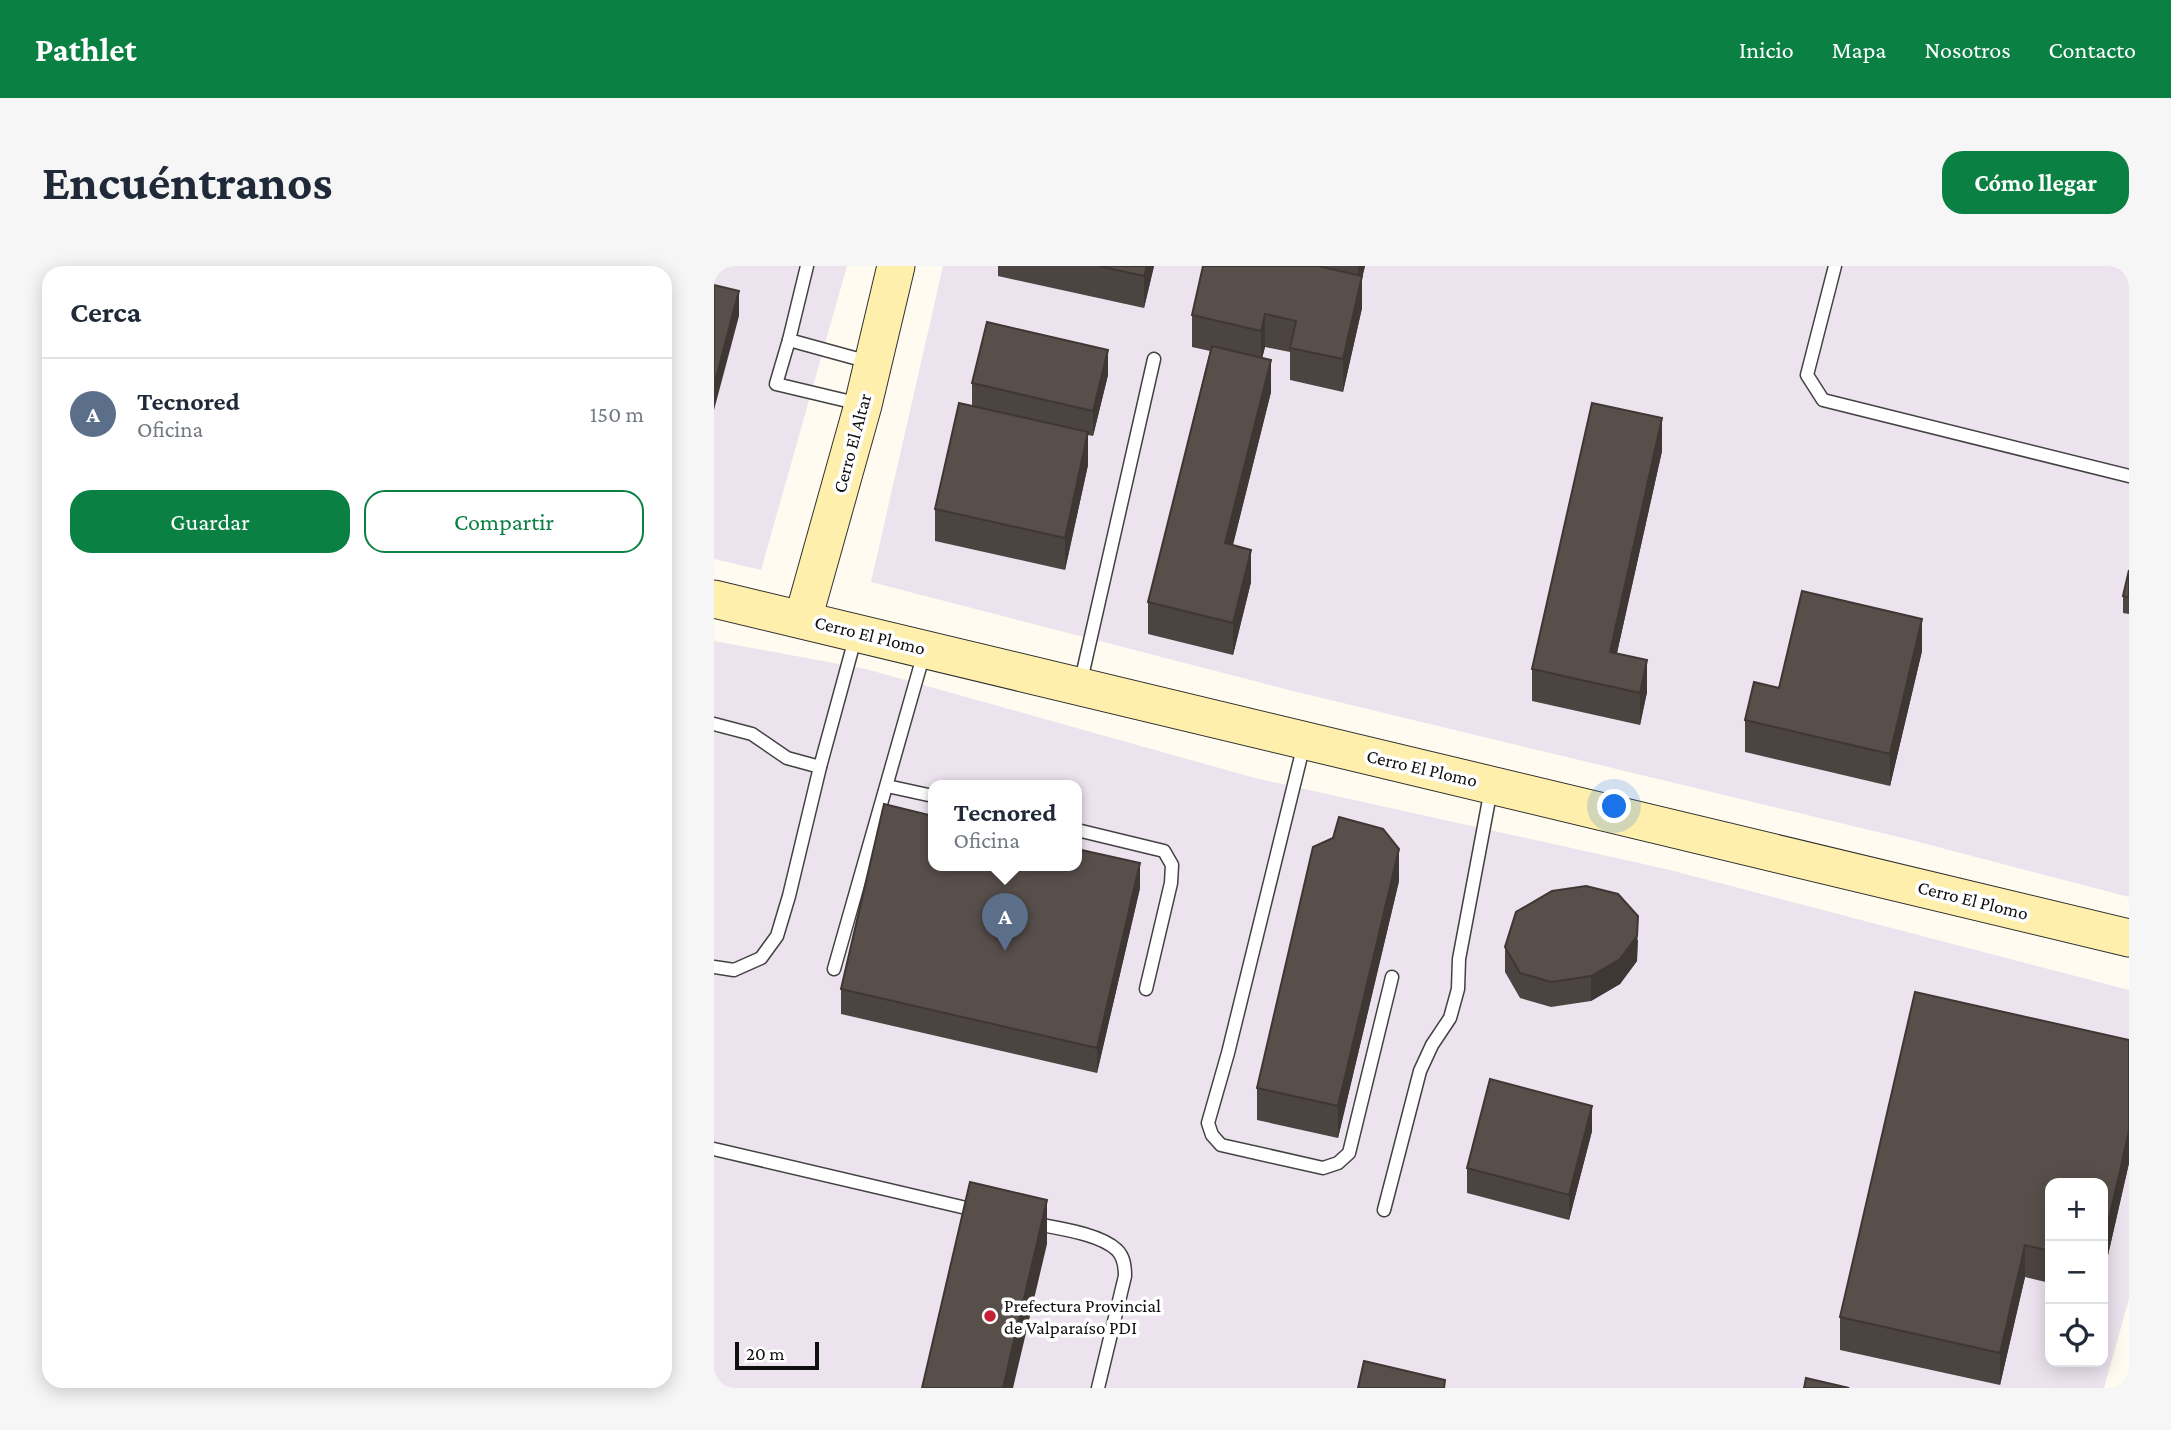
<!DOCTYPE html>
<html lang="es">
<meta charset="utf-8">
<style>
:root{--surface:#fff;--page:#f6f6f7;--text:#1f2937;--muted:#747a83;--line:#e0e1e3;--accent:#0b8043}
body{margin:0;font-family:"Crimson Pro",serif;background:var(--page);color:var(--text)}
.controls{position:absolute;right:21px;bottom:21px;display:grid;overflow:hidden;border-radius:14px;box-shadow:0 4px 18px #0003}
.controls button{width:63px;height:63px;display:grid;place-items:center;padding:0;border:0;border-bottom:2px solid var(--line);background:var(--surface);color:var(--text);font:35px sans-serif}
.scale{position:absolute;left:21px;bottom:18px;width:84px;box-sizing:border-box;padding-left:7px;border:4px solid #0f0f0f;border-top:0;font-size:19px;line-height:24px;white-space:nowrap;color:#0f0f0f;-webkit-text-stroke:5px #fff;paint-order:stroke}
.you{position:absolute;left:901px;top:541px;width:24px;height:24px;margin:-18px;border:5px solid #fff;border-radius:50%;background:#1a73e8;box-shadow:0 0 0 10px #1a73e833}
.badge{display:grid;place-items:center;width:46px;height:46px;border-radius:50%;background:var(--accent);color:#fff;font-size:23px;font-weight:700}
.pin{position:absolute;translate:-50% -58px;filter:drop-shadow(0 2px 4px #0008)}
.pin::after{content:'';position:absolute;top:37px;width:24px;height:21px;background:inherit;clip-path:polygon(0 0,100% 0,50% 100%)}
.popup{position:absolute;left:214px;top:514px;width:154px;height:91px;box-sizing:border-box;display:grid;place-content:center;border-radius:14px;background:var(--surface);filter:drop-shadow(0 2px 5px #0005);font-size:23px;white-space:nowrap;color:var(--muted)}
.popup b{font-size:26px;color:var(--text)}
.popup::after{content:'';position:absolute;left:50%;top:100%;margin-left:-14px;border:14px solid transparent;border-top-color:var(--surface)}
.list{margin:0;padding:0;list-style:none}
h2{display:flex;justify-content:space-between;align-items:center;height:91px;margin:0;padding:0 28px;font-size:30px}
h2 small{font-size:23px;font-weight:400;color:var(--muted)}
.list li{display:grid;grid-template-columns:46px 1fr auto;gap:21px;align-items:center;box-sizing:border-box;height:112px;padding:0 28px;border-top:2px solid var(--line)}
.list b{display:block;font-size:26px;white-space:nowrap}
.list p{margin:0;font-size:23px;white-space:nowrap;color:var(--muted)}
.list em{font-size:23px;font-style:normal;color:var(--muted)}
.actions{display:flex;gap:14px;padding:21px 28px}
.actions a{flex:1;padding:16px 0;border:2px solid var(--accent);border-radius:21px;text-align:center;font-size:24px;color:var(--accent)}
.actions .main{background:var(--accent);color:#fff}
.icon{flex:none;width:38px;height:38px;fill:none;stroke:currentColor;stroke-width:2;stroke-linecap:round;stroke-linejoin:round}
.map{position:relative;flex:none;width:1415px;height:1122px;overflow:hidden;border-radius:21px}
header{display:flex;align-items:center;gap:42px;box-sizing:border-box;height:98px;padding:0 35px;background:var(--accent);color:#fff}
header strong{font-size:33px}
nav{display:flex;gap:38px;margin-inline-start:auto;font-size:24px}
.intro{display:flex;align-items:center;justify-content:space-between;box-sizing:border-box;height:168px;padding:0 42px}
h1{margin:0;font-size:49px}
.button{padding:18px 32px;border-radius:21px;background:var(--accent);color:#fff;font-size:24px;font-weight:700}
main{display:flex;gap:42px;padding:0 42px}
aside{flex:1;background:var(--surface);border-radius:21px;box-shadow:0 4px 18px #0003}
.map>svg:first-child{display:block}
</style>
<header>
<strong>Pathlet</strong>
<nav><a>Inicio</a><a>Mapa</a><a>Nosotros</a><a>Contacto</a></nav>
</header>
<div class="intro"><h1>Encuéntranos</h1><a class="button">Cómo llegar</a></div>
<main>
<aside>
<h2>Cerca<small></small></h2>
<ul class="list">
<li><span class="badge" style="background:#5c6f8a">A</span><div><b>Tecnored</b><p>Oficina</p></div><em>150 m</em></li>
</ul>
<div class="actions"><a class="main">Guardar</a><a>Compartir</a></div>
</aside>
<div class="map">
<svg width="1415" height="1122" viewBox="0 0 1415 1122">
<rect width="100%" height="100%" fill="#fffbf1"/>
<g fill="#ece3ee" fill-rule="evenodd">
<path d="M0 0H133L47 304 0 293Z"/>
<path d="M229 0H1415V631L1197 574 579 425 157 316Z"/>
<path d="M0 375 152 403 541 512 952 603 1415 724V1033L1390 1122H0ZM219 519H363V599H219ZM1336 917H1389V1096H1336Z"/>
</g>
<g fill="none" stroke-linecap="round" stroke-linejoin="round">
<g stroke="#424242" stroke-width="15">
<g id="lane">
<path d="M93 0 75 74 155 96"/>
<path d="M1121 0 1093 109 1109 134 1415 210"/>
<path d="M75 74 62 118 146 138"/>
<path d="M366 419 440 93"/>
<path d="M0 458 38 468 73 492 106 501"/>
<path d="M590 478 514 787 494 857 498 869 507 879 609 902 624 897 635 887 678 711"/>
<path d="M173 520 219 530"/>
<path d="M363 564 450 585 458 599 457 617 432 723"/>
<path d="M0 701 20 704 47 692 63 670 75 630 106 501 142 369"/>
<path d="M120 703 210 387"/>
<path d="M0 883 265 945"/>
<path d="M670 944 706 805 718 779 736 752 744 723 745 693 777 523"/>
<path d="M317 957C341 962 385 967 403 984 410 991 411 1000 411 1010L384 1122"/>
</g>
</g>
<g stroke="#313131" stroke-width="39">
<g id="secondary">
<path d="M0 333 1415 672"/>
<path d="M89 353 149 139 182 0"/>
</g>
</g>
<use href="#lane" stroke="#fff" stroke-width="12"/>
<use href="#secondary" stroke="#ffefac" stroke-width="37"/>
</g>
<g fill="#4c4440">
<path d="M284 0H440L430 42 284 10Z"/>
<path d="M489 0H651L648 12V42L629 126 576 114V86L551 81 548 92 557 126 519 279 537 316 519 389 434 368V336L496 85 478 81V49Z"/>
<path d="M394 109 379 170 374 169V199L351 304 221 275V243L258 140V117Z"/>
<path d="M948 185 903 387 933 426 926 459 818 435V403Z"/>
<path d="M1415 304V348L1409 347V330Z"/>
<path d="M1208 385 1176 520 1031 486V454L1065 422Z"/>
<path d="M685 615 624 872 543 854V822Z"/>
<path d="M426 622 383 807 127 748V723Z"/>
<path d="M924 674 923 695 906 718 877 735 837 741 806 732 791 706V681Z"/>
<path d="M1201 726 1415 774V897L1389 1011V917H1336V1017L1311 1011 1286 1119 1126 1084V1051Z"/>
<path d="M878 865 855 954 753 927V902Z"/>
</g>
<g fill="#3e3734">
<path d="M433 0H440L430 42V10Z"/>
<path d="M644 0H651L648 12V42L629 126V93L644 25Z"/>
<path d="M25 25V50L0 144V119Z"/>
<path d="M551 48V81L547 97V65Z"/>
<path d="M394 84V109L379 170V145Z"/>
<path d="M557 94V126L511 310V277Z"/>
<path d="M948 152V185L896 418V386Z"/>
<path d="M374 166V199L351 304V272Z"/>
<path d="M537 284V316L519 389V357Z"/>
<path d="M1208 353V385L1176 520V488Z"/>
<path d="M933 394V426L926 459V427Z"/>
<path d="M685 583V615L624 872V840Z"/>
<path d="M426 597V622L383 807V782Z"/>
<path d="M924 650 923 695 906 718 877 735V710Z"/>
<path d="M878 840V865L855 954V929Z"/>
<path d="M1415 865V897L1389 1011V979Z"/>
<path d="M333 934V978L299 1122H289Z"/>
<path d="M1311 979V1011L1286 1119V1087Z"/>
</g>
<g fill="#584f4b" stroke="#3e3734" stroke-width="2">
<path d="M385 0H433L430 10Z"/>
<path d="M489 0H604L648 10 629 93 576 82 582 55 551 48 547 65 478 49Z"/>
<path d="M0 19 25 25 0 119Z"/>
<path d="M273 56 394 84 379 145 258 117Z"/>
<path d="M498 80 557 94 511 277 537 284 519 357 434 336Z"/>
<path d="M245 137 374 166 351 272 221 243Z"/>
<path d="M878 137 948 152 896 386 933 394 926 427 818 403Z"/>
<path d="M1415 304V331L1409 330Z"/>
<path d="M1088 325 1208 353 1176 488 1031 454 1040 416 1065 422Z"/>
<path d="M170 538 219 550V599H363V583L426 597 383 782 127 723Z"/>
<path d="M625 551 669 563 685 583 624 840 543 822 599 581 619 572Z"/>
<path d="M872 620 904 628 924 650 923 670 906 693 877 710 837 716 806 707 791 681 802 646 838 625Z"/>
<path d="M1201 726 1415 774V865L1389 979V917H1336V985L1311 979 1286 1087 1126 1051Z"/>
<path d="M776 813 878 840 855 929 753 902Z"/>
<path d="M256 916 333 934 289 1122H208Z"/>
<path d="M650 1095 731 1114 730 1122H644Z"/>
<path d="M1092 1112 1135 1122H1090Z"/>
</g>
<circle fill="#c42237" stroke="#fff" stroke-width="2.5" cx="276" cy="1050" r="7"/>
<g text-anchor="middle" dominant-baseline="central" stroke-width="7" stroke-linejoin="round" paint-order="stroke">
<g font-size="19" fill="#0f0f0f" stroke="#fff">
<text transform="translate(138 177) rotate(-75)">Cerro El Altar</text>
<text transform="translate(156 369) rotate(14)">Cerro El Plomo</text>
<text transform="translate(708 502) rotate(13)">Cerro El Plomo</text>
<text transform="translate(1259 634) rotate(14)">Cerro El Plomo</text>
</g>
<g font-size="19" fill="#0f0f0f" stroke="#fff" text-anchor="start">
<text x="290" y="1039">Prefectura Provincial<tspan x="290" dy="22">de Valparaíso PDI</tspan></text>
</g>
</g>
</svg>
<div class="controls">
<button>+</button>
<button>−</button>
<button><svg class="icon" aria-label="locate" viewBox="0 0 24 24"><circle cx="12" cy="12" r="6"/><path d="M12 2v4M12 18v4M2 12h4M18 12h4"/></svg></button>
</div>
<div class="scale">20 m</div>
<div class="you"></div>
<div class="pin badge" style="left:291px;top:685px;background:#5c6f8a">A</div>
<div class="popup"><b>Tecnored</b>Oficina</div>
</div>
</main>
